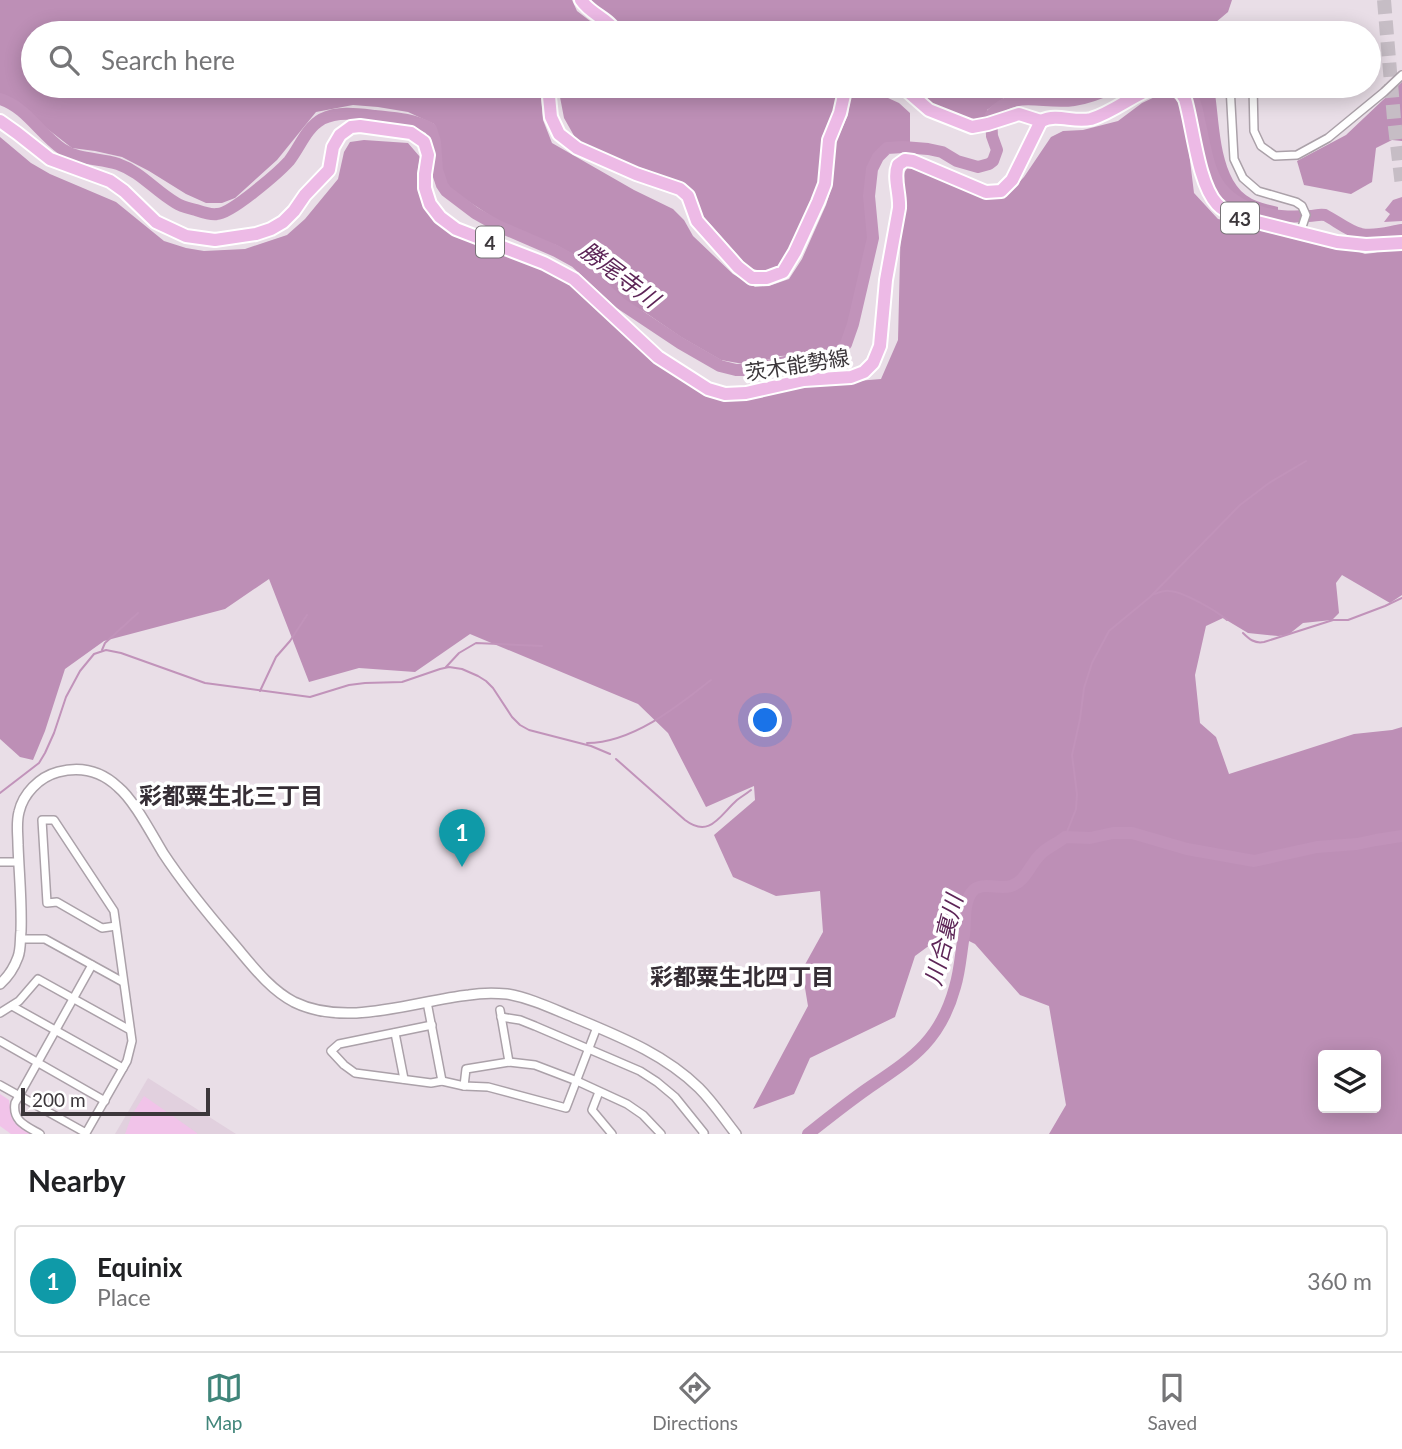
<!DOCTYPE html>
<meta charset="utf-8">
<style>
:root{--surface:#fff;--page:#f2f2f2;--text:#202124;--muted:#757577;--line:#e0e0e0;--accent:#40857a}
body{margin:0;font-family:Lato,"Noto Sans JP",sans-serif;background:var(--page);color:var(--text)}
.controls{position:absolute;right:21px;bottom:21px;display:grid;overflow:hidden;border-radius:7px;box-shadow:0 4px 18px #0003}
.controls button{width:63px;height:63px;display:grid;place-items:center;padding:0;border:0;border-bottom:2px solid var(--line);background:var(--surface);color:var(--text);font:35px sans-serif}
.scale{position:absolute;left:21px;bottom:18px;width:189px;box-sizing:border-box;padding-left:7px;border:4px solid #3c373b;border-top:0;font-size:19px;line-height:24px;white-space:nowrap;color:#3c373b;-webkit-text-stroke:5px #fff;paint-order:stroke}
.you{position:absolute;left:766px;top:721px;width:24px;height:24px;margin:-18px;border:5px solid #fff;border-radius:50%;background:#1a73e8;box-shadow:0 0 0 10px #1a73e833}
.badge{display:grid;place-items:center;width:46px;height:46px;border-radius:50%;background:var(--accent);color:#fff;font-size:23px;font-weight:700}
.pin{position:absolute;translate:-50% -58px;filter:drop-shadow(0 2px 4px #0008)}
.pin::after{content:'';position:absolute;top:37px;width:24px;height:21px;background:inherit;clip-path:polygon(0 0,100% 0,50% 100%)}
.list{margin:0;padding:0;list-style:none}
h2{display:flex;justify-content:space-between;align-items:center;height:91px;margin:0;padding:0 28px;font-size:30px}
h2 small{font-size:23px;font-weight:400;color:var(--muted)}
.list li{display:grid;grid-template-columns:46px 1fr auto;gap:21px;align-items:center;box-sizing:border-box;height:112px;margin:0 14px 14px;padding:0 14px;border:2px solid var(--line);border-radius:7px}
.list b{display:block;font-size:26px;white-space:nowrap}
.list p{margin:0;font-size:23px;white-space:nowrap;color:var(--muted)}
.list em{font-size:23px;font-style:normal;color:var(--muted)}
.icon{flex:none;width:38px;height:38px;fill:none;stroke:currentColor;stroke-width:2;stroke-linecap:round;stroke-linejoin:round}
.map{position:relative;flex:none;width:1402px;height:1134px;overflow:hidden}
.search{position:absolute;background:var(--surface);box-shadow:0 4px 18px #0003;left:21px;right:21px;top:21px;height:77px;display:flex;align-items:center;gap:18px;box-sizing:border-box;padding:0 24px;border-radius:38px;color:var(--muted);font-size:26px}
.sheet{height:217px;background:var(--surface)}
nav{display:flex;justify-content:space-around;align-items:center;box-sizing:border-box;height:98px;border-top:2px solid var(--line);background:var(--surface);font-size:19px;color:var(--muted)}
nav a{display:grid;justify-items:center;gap:4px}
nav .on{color:var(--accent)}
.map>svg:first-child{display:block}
</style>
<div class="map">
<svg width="1402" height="1134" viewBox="0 0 1402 1134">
<rect width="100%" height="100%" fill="#e9dee7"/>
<path fill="#e1d0de" d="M148 1078 236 1134H115Z"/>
<g fill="#f1c3e9">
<path d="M0 1094 9 1100 12 1118 15 1123 34 1134H11L0 1126Z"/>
<path d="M144 1096 197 1133V1134H125L132 1115Z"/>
</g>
<g fill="#bd8fb6" fill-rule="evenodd">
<path d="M0 0H572L577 11 602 30 603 33H33V86H540L543 120 552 143 634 190 673 209 684 220 693 236 733 274 755 287 769 286 789 279 802 259 826 205 831 189 836 142 848 115 851 93 864 87 899 103 910 113V145C876 140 864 163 865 194 865 210 870 225 868 242 866 255 862 266 859 278 856 287 856 296 854 305 851 319 847 332 841 345L821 354 780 356 749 365 721 360 681 337 646 313 621 299 592 268 578 257 556 245 532 237 497 220 448 188 441 169 439 151 440 141 434 124 408 112 378 107 353 105 316 112 277 160 235 198 222 203H206L186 194 149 171 122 157 95 151 72 148 27 113 0 96Z"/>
<path d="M589 0H1232L1228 12 1203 33H625L618 23Z"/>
<path d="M1402 82V141L1392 140 1376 148 1372 182 1351 194 1304 185 1297 161 1346 135Z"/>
<path d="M565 86H841L835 112 822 137 818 183 790 252 780 267 765 272 749 268 702 215 692 192 683 184 634 168 577 141 564 118 560 97Z"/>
<path d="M908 86H1102L1074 95H1019L1004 98 987 110V119L972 121 931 104Z"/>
<path d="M1192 86H1216L1215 94C1220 126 1219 182 1252 199 1260 203 1270 205 1278 207V212C1192 200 1221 141 1192 86Z"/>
<path d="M1159 95 1177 97 1184 112 1194 193 1218 219 1264 228 1345 247 1365 254 1373 253 1402 246V595L1390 603 1342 575 1336 583 1339 613 1332 620 1303 623 1288 635 1278 636 1248 633 1223 618 1206 626 1195 675 1200 723 1216 737 1229 774 1354 734 1392 730 1402 727V1134H1049L1066 1105 1049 1006 1020 995 975 944 949 931 915 956 895 1017 810 1058 794 1094 753 1109 808 1006 802 970 823 932 820 891 776 896 733 877 714 835 755 800 754 786 706 807 668 733 638 704 470 634 415 672 359 668 309 682 269 579 225 609 104 641 65 669 45 731 33 760 20 757 0 739V137L31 163 50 174 116 202 164 241 186 248 204 251 245 249 287 235 305 219 338 179 344 152 350 142 364 140 408 143 420 157 417 175 425 206 435 221 454 234 572 282 707 392 797 386 881 379 898 340 902 176 908 167 989 199 1009 193 1024 177 1051 137 1063 131 1083 130 1118 121 1142 103ZM1323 1055H1376V1108H1323Z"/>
</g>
<path fill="#c193ba" d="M1402 197V221L1384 222 1390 214 1385 210 1393 200Z"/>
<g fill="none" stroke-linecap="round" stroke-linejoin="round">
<g stroke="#c193ba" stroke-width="2">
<path d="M1152 595C1158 593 1164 590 1169 591 1182 591 1217 611 1227 620"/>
<path d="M1243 633C1249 639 1255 644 1264 642L1333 620H1348L1385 606 1402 598"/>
<path d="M102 650 105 643 138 613"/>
<path d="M446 667 459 653 476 643 542 646"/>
<path d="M260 691 276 657 290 641 307 615"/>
<path d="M587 743C632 743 677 707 711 680"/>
<path d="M616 759 685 820C710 839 720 815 737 800 741 797 746 794 751 790"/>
<path d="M0 793 39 763 45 753 54 733 66 697 80 671 94 654 106 650 121 653 205 683 310 697 349 685 365 683 402 682 440 669 449 667 462 669 478 676 486 681 493 688 512 717 520 725 529 730 591 746 610 754"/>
<path d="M1065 837 1076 809 1077 794 1072 755 1080 719 1084 688 1092 663 1109 631 1150 597 1240 505 1269 483 1306 461"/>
</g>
<g stroke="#c193ba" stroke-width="12">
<path d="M1186 86C1194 96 1197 107 1199 120 1210 167 1209 196 1260 212 1275 217 1293 217 1309 216 1315 216 1318 214 1325 215 1335 220 1350 232 1361 234 1375 237 1389 232 1402 230"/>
<path d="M0 99C26 107 40 134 62 149 78 160 100 158 118 164 141 172 155 191 176 203 182 207 189 208 196 210 202 212 210 215 217 214 231 214 279 172 289 161 300 147 306 128 322 119 338 111 358 114 375 116 395 118 414 119 431 129L435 142 437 170 442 185 446 191 475 213 498 226 556 251 576 262 620 303 680 343 720 366 736 370H749L798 359H822L837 354 846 344 853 324 873 238 869 196 872 169 878 157 887 148 903 147 928 149 942 152 957 161 978 167 989 164 993 161 997 150 992 136 991 115C1015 88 1043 105 1074 100 1089 98 1103 92 1116 86"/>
<path d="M808 1134C827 1119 847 1103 867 1089 911 1059 940 1042 955 987 960 971 961 952 964 935 966 922 963 905 971 893 980 880 998 890 1011 886 1027 881 1031 861 1043 852 1050 846 1058 843 1065 837L1090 838 1113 833H1132L1187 849 1254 861 1317 847 1357 844 1376 840 1402 836"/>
</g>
<path stroke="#c6bdc5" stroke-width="14" stroke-dasharray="14 7" stroke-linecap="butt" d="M1384 0 1394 119 1402 186"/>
<g stroke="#aba1a9" stroke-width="10">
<g id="minor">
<path d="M1230 86 1234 159 1243 178 1258 191 1296 202 1302 206 1306 215 1300 233"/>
<path d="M1253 86 1254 131 1261 146 1275 156 1297 155 1328 138 1384 92 1402 75"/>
<path d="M0 862H19"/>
<path d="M20 939H45L123 982"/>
<path d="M427 1002 442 1081"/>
<path d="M12 1006 123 1068"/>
<path d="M500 1010 509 1062"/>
<path d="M0 1013 19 1001 38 979 130 1030"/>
<path d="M501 1017 520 1020 535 1026 640 1071 657 1082 675 1097 704 1133 703 1134"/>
<path d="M432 1025 339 1044 331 1051 344 1065 355 1073 431 1083 442 1081 464 1086 488 1087 566 1108 597 1027"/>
<path d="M395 1033 404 1079"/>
<path d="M0 1041 105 1101"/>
<path d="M0 1085 86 1133 127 1061 132 1041 114 911 54 820H42L47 903 57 902 102 928 116 926"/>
<path d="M464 1086 466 1069 509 1062 535 1065 577 1081 627 1104 643 1115 661 1134"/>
<path d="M599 1092 592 1110 612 1134"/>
<path d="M40 1134C26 1126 12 1121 15 1103L92 965"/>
</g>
</g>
<g stroke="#aba1a9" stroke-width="12">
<path id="tertiary" d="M0 984C8 977 14 968 18 957 21 949 20 940 21 931 22 902 19 873 18 845 18 834 16 823 19 812 23 794 39 777 58 772 81 766 101 771 118 787 134 800 152 835 163 853 184 885 208 914 233 943 251 964 269 989 294 1002 347 1028 414 1001 469 995 481 993 494 993 507 994 530 998 551 1008 573 1017 618 1036 663 1053 699 1088 713 1102 724 1119 736 1134"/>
</g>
<g stroke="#fff" stroke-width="16">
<g id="primary">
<path d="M581 0C590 14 609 19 617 33"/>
<path d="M548 86 551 117 559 134 577 148 636 174 680 189 688 196 697 221 738 267 752 278H767L783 272 795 252 818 202 825 184 829 140 840 113 846 86"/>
<path d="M892 86 906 90 929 110 972 127 988 124 1019 114 1041 121"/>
<path d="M1163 86C1174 87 1180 90 1185 99 1193 126 1198 184 1217 204 1223 211 1233 215 1241 218L1337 242 1366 245 1402 243"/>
<path d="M0 121 17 133 50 159 110 181 124 191 156 222 186 236 215 240 256 234 271 229 283 222 294 211 305 195 329 170 333 147 340 135 351 127 360 126 411 133 424 142 428 155 425 174V188L430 204 440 217 456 229 544 263 574 279 658 357 708 389 725 394 746 393 804 380 851 377 864 372 873 363 880 346 886 280 899 208C900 193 893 178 898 165L905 160 913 161 986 192 1001 191 1012 180 1041 121"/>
<path d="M1041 121C1058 113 1073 123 1091 119 1114 112 1134 94 1157 86"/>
</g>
</g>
<use href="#minor" stroke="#fff" stroke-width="7"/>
<use href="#tertiary" stroke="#fff" stroke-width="9"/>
<use href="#primary" stroke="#edbae6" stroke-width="12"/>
</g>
<g text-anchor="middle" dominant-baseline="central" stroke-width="7" stroke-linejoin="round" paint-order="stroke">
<g fill="#fff" stroke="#767376" stroke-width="2">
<rect x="1221" y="202.5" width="38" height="31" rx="5"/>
<rect x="476" y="226.5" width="28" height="31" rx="5"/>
</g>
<g font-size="19" font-weight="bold" fill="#3c373b">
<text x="1240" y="218">43</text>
<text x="490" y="242">4</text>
</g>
<g font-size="21" fill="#3c373b" stroke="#fff">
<text transform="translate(797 364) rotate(-9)">茨木能勢線</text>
</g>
<g font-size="23" font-style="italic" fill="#5d2557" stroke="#fff">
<text transform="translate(620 274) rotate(37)">勝尾寺川</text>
<text transform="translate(943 940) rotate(-76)">川合裏川</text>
</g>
<g font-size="23" font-weight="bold" fill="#362e35" stroke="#fff">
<text x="231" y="795">彩都粟生北三丁目</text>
<text x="742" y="976">彩都粟生北四丁目</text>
</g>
</g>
</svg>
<div class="controls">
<button><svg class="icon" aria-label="layers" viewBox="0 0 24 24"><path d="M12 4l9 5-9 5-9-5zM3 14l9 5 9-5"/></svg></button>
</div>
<div class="scale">200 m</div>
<div class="you"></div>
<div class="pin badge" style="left:462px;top:867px;background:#0f9aa8">1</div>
<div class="search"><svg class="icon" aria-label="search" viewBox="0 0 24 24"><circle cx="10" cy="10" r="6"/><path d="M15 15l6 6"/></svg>Search here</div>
</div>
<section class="sheet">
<h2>Nearby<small></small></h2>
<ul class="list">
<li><span class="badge" style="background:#0f9aa8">1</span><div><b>Equinix</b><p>Place</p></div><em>360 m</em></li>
</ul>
</section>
<nav>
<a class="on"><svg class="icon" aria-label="map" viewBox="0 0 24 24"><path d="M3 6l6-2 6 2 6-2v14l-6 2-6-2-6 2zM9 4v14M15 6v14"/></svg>Map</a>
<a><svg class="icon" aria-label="directions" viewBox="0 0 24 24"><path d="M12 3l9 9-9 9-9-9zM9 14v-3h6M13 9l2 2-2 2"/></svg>Directions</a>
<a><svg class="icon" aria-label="saved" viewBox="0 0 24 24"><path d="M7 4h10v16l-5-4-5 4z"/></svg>Saved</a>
</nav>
